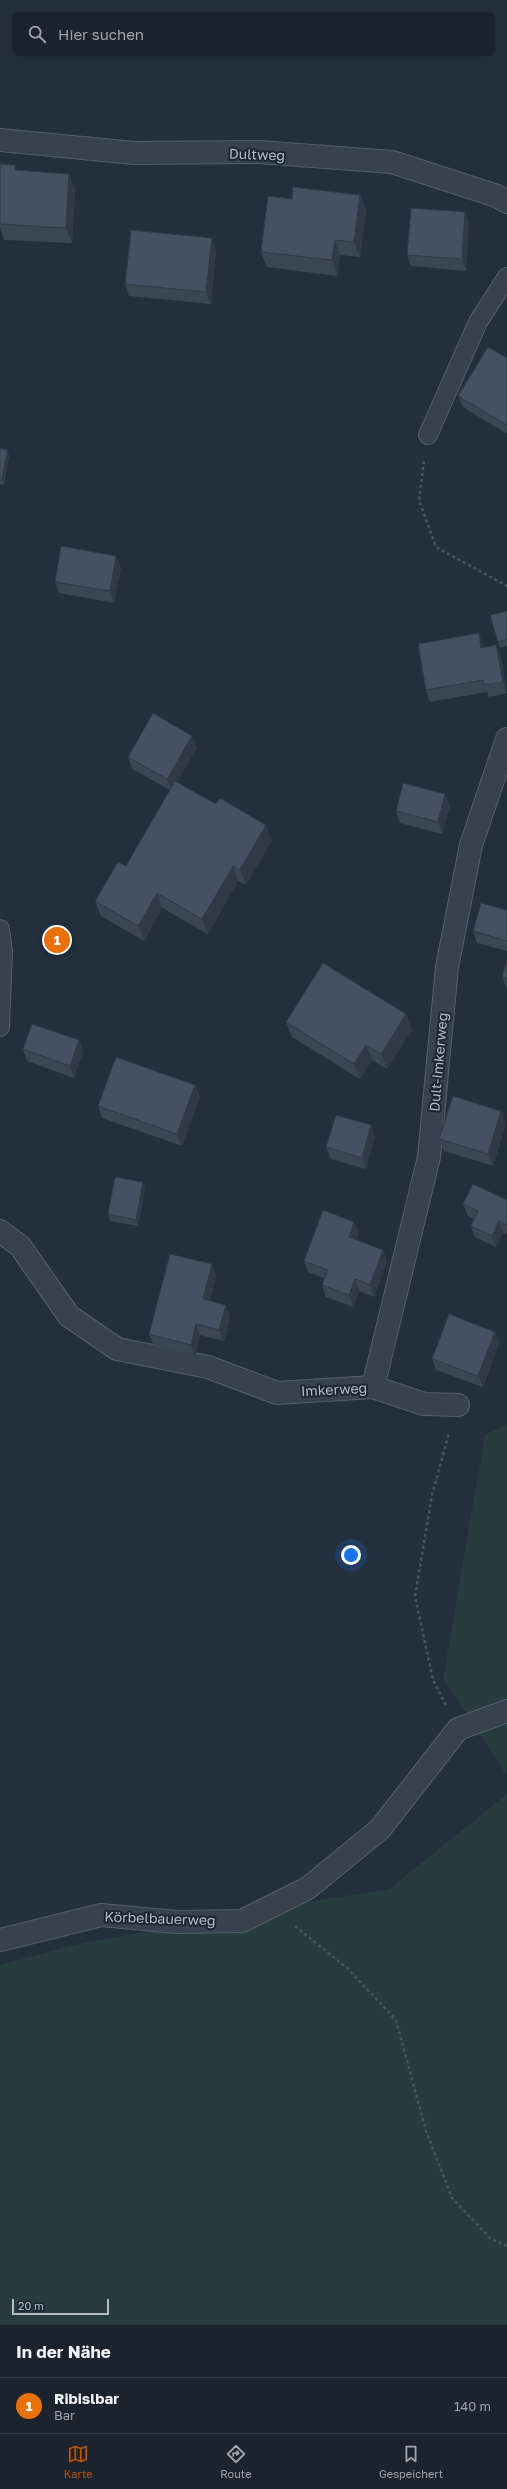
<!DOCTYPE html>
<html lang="de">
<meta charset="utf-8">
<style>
:root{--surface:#1b232e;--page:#282f3a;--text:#f1f3f6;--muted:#a0a4aa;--line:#39404a;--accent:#b45309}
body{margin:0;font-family:"Golos Text",sans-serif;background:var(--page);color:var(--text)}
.scale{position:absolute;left:12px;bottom:10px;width:97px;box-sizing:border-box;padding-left:4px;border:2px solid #b4bcc9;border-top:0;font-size:11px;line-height:14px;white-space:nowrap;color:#b4bcc9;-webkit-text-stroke:3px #1d2633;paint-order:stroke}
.you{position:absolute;left:351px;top:1555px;width:14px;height:14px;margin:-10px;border:3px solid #fff;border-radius:50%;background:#1a73e8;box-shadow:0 0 0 6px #1a73e833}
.badge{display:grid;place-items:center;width:26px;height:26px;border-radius:50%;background:var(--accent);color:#fff;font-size:13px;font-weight:700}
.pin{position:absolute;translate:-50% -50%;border:2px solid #fff;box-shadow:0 1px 4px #0006}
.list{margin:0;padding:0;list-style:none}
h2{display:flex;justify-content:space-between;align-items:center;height:52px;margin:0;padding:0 16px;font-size:17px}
h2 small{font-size:13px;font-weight:400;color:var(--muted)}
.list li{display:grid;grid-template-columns:26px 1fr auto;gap:12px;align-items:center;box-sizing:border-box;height:56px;padding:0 16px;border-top:1px solid var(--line)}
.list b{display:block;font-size:15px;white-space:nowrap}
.list p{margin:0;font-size:13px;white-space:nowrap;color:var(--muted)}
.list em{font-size:13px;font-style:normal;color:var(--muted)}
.icon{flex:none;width:22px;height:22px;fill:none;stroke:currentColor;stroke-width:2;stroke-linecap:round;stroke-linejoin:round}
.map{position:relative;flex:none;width:507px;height:2325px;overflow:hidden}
.search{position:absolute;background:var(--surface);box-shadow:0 4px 16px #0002;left:12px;right:12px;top:12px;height:44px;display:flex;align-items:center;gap:10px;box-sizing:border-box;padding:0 14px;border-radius:6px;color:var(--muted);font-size:15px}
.sheet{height:108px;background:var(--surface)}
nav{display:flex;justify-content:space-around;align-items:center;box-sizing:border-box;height:56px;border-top:1px solid var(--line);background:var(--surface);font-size:11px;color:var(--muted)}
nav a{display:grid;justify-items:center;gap:2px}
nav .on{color:var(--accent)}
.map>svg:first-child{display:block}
</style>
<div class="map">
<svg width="507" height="2325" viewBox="0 0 507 2325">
<rect width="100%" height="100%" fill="#242f3e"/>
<g fill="#263c3f">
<path d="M507 1424V1776L443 1678 485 1435Z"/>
<path d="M507 1794V2325H0V1965L74 1945 269 1908 389 1889Z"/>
</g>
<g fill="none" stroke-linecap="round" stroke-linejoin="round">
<g stroke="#565f6c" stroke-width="20">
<g id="service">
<path d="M428 435 478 322 507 277"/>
<path d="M0 929 3 951 0 1027"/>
</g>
</g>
<g stroke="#565f6c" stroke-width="24">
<g id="minor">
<path d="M0 140 134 153 259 152 392 162 497 196 507 202"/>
<path d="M0 1231 20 1246 69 1316 117 1349 208 1367 277 1393 373 1387 424 1404 458 1405"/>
<path d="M373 1387 429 1157 447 967 471 845 507 739"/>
<path d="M0 1940 101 1915 177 1922 242 1921 308 1888 380 1829 458 1729 507 1711"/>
</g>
</g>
<g stroke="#44595c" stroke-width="2.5" stroke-dasharray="3 3" stroke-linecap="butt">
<path d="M424 461 419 500 436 547 507 586"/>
<path d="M446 1705 433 1680 415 1596 432 1495 449 1433"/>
<path d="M295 1926 347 1968 396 2020 426 2131 452 2198 491 2239 507 2246"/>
</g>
<use href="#service" stroke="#38414e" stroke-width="18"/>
<use href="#minor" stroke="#38414e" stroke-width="22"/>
</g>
<g fill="#3b4654">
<path d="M0 164 17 170 69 174 75 189 72 243 4 240 0 228Z"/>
<path d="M360 195 366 210 360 257 340 255 337 276 267 267 261 252 292 199Z"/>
<path d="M469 223 466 271 411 266 407 255Z"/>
<path d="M216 250 211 304 129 296 125 284Z"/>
<path d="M507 358V434L463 407 458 396Z"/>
<path d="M0 448 7 450 9 456 4 485 0 484Z"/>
<path d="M116 556 121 568 114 603 59 593 55 582Z"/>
<path d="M507 611V646L500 648 498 642Z"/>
<path d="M483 645 484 648 496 645 501 657 507 693 489 697 487 692 430 702 426 690Z"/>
<path d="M197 748 177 782 272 840 246 885 238 881 208 934 162 908 144 941 101 916 95 901 126 866 170 790 132 769 128 757Z"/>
<path d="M450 806 442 834 400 823 396 811Z"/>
<path d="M507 910V951L477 943 473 931Z"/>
<path d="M507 960V989L502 977Z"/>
<path d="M406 1014 412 1030 387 1069 372 1060 360 1079 292 1037 286 1022Z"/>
<path d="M79 1040 83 1052 74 1078 27 1061 23 1049Z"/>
<path d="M195 1085 200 1096 182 1146 102 1118 98 1106Z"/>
<path d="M501 1111 506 1123 493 1166 444 1151 439 1139Z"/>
<path d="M375 1137 366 1169 331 1159 326 1147Z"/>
<path d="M143 1182 145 1188 138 1226 110 1221 108 1214Z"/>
<path d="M507 1200V1234L503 1233 496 1247 475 1237 471 1226 474 1219 468 1216 463 1204Z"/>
<path d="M354 1222 359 1234 356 1240 383 1250 387 1262 374 1297 359 1291 353 1307 326 1297 322 1285 324 1278 308 1272 304 1261Z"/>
<path d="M212 1264 216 1276 210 1301 230 1316 224 1341 200 1335 195 1357 154 1346 149 1334Z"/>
<path d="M495 1332 499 1343 483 1387 436 1370 432 1359Z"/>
</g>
<g fill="#303945">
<path d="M69 174 75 189 72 243 66 228Z"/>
<path d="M360 195 366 210 360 257 354 242Z"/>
<path d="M465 212 469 223 466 271 462 259Z"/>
<path d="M212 238 216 250 211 304 206 292Z"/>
<path d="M335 240 340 255 337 276 332 260Z"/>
<path d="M7 450 9 456 4 485 2 479Z"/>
<path d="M116 556 121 568 114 603 110 591Z"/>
<path d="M479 633 483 645 485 660 481 648Z"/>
<path d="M496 645 501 657 507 693 503 682Z"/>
<path d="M192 736 197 748 172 791 167 779Z"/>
<path d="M445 794 450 806 442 834 438 822Z"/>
<path d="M266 825 272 840 246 885 240 870Z"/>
<path d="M233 866 238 881 208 934 202 919Z"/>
<path d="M157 893 162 908 144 941 138 926Z"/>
<path d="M406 1014 412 1030 387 1069 381 1054Z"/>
<path d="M79 1040 83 1052 74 1078 70 1066Z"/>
<path d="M366 1045 372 1060 360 1079 354 1064Z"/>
<path d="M195 1085 200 1096 182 1146 177 1134Z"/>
<path d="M501 1111 506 1123 493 1166 488 1154Z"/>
<path d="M371 1125 375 1137 366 1169 362 1158Z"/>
<path d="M143 1182 145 1188 138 1226 136 1220Z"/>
<path d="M499 1221 503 1233 496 1247 492 1236Z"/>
<path d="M354 1222 359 1234 353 1249 349 1237Z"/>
<path d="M383 1250 387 1262 374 1297 370 1285Z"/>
<path d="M212 1264 216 1276 207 1311 203 1299Z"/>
<path d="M355 1279 359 1291 353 1307 349 1295Z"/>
<path d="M226 1305 230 1316 224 1341 219 1330Z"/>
<path d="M196 1324 200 1335 195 1357 191 1345Z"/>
<path d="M495 1332 499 1343 483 1387 478 1376Z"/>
</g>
<g fill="#455162" stroke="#303945">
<path d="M0 164 15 165V170L69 174 66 228 0 224Z"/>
<path d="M293 187 360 195 354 242 335 240 332 260 261 252 268 196 292 199Z"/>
<path d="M411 208 465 212 462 259 407 255Z"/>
<path d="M131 230 212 238 206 292 125 284Z"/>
<path d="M488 347 507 358V425L458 396Z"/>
<path d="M0 448 7 450 2 479 0 478Z"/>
<path d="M61 546 116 556 110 591 55 582Z"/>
<path d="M507 611V639L498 642 490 615Z"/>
<path d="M479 633 481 648 496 645 503 682 484 685 483 680 426 690 418 644Z"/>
<path d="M153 713 192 736 167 779 128 757Z"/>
<path d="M175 781 216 804 220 798 266 825 240 870 233 866 202 919 157 893 138 926 95 901 118 862 126 866Z"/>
<path d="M403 783 445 794 438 822 396 811Z"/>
<path d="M481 903 507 910V941L473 931Z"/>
<path d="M507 960V979L502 977Z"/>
<path d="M323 963 406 1014 381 1054 366 1045 354 1064 286 1022Z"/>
<path d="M32 1024 79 1040 70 1066 23 1049Z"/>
<path d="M116 1057 195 1085 177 1134 98 1106Z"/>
<path d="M453 1096 501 1111 488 1154 439 1139Z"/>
<path d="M336 1115 371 1125 362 1158 326 1147Z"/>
<path d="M115 1177 143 1182 136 1220 108 1214Z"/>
<path d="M473 1184 507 1200V1225L499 1221 492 1236 471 1226 478 1211 463 1204Z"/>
<path d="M323 1210 354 1222 349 1237 383 1250 370 1285 355 1279 349 1295 322 1285 328 1270 304 1261Z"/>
<path d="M170 1254 212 1264 203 1299 226 1305 219 1330 196 1324 191 1345 149 1334Z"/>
<path d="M449 1314 495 1332 478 1376 432 1359Z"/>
</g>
<g text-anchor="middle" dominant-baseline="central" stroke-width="4" stroke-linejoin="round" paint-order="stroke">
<g font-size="14" fill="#b4bcc9" stroke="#1d2633">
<text transform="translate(257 154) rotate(2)">Dultweg</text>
<text transform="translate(438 1062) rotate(-85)">Dult-Imkerweg</text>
<text transform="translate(334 1389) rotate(-3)">Imkerweg</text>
<text transform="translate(160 1918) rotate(2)">Körbelbauerweg</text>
</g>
</g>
</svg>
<div class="scale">20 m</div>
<div class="you"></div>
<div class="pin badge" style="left:57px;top:940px;background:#e8710a">1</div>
<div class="search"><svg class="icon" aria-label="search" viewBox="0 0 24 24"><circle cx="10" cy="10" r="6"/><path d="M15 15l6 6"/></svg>Hier suchen</div>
</div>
<section class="sheet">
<h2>In der Nähe<small></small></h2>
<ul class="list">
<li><span class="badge" style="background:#e8710a">1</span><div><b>Ribislbar</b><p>Bar</p></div><em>140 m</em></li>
</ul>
</section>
<nav>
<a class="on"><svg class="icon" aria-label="map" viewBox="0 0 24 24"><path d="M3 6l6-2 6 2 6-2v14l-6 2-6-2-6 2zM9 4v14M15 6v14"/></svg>Karte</a>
<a><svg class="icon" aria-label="directions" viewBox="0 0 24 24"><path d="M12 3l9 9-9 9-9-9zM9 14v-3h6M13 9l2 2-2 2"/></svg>Route</a>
<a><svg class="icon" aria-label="saved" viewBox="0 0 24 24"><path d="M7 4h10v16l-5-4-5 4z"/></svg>Gespeichert</a>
</nav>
